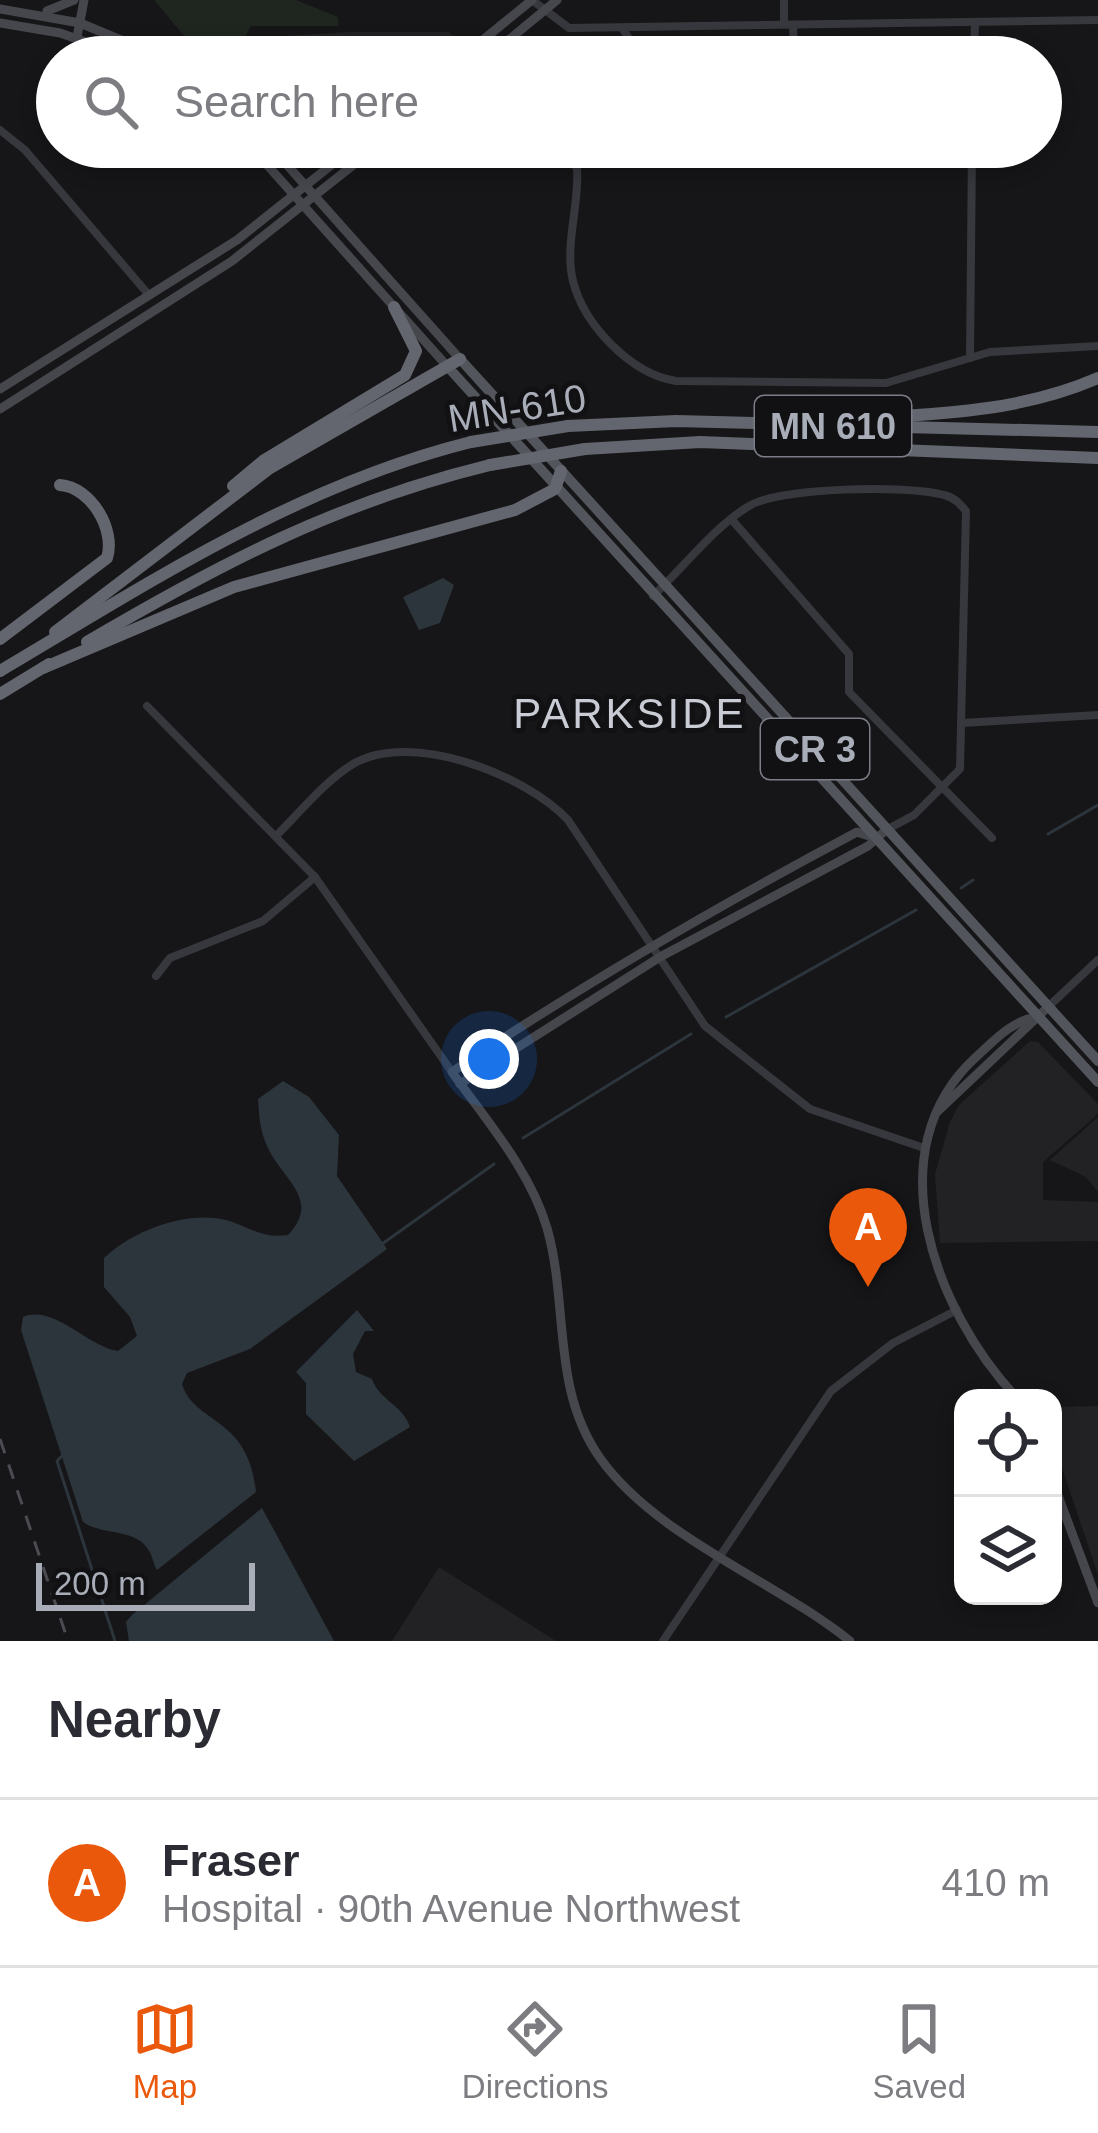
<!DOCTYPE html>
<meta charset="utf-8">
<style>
:root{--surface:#fff;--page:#f2f2f3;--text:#2b2b33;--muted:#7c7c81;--line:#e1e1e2;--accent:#ea580c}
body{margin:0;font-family:Arial,sans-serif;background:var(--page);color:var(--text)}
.controls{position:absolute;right:36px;bottom:36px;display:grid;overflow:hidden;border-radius:24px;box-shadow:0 6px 18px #0003}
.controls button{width:108px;height:108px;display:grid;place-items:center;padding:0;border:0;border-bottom:3px solid var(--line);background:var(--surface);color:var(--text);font:60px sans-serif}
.scale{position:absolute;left:36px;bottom:30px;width:219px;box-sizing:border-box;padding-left:12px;border:6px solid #a8adb8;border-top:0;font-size:33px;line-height:42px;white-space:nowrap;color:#a8adb8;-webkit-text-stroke:9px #111113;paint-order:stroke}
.you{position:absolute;left:489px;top:1059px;width:42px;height:42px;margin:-30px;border:9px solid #fff;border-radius:50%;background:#1a73e8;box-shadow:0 0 0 18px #1a73e833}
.badge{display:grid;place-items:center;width:78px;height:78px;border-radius:50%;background:var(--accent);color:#fff;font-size:39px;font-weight:700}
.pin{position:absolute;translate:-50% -99px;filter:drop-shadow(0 3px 6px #0008)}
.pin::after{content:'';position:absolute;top:63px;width:42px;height:36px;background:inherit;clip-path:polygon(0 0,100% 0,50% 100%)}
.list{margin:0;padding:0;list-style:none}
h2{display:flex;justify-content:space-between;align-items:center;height:156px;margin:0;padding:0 48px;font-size:51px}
h2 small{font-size:39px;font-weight:400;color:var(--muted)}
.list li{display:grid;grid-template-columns:78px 1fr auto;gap:36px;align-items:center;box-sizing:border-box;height:168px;padding:0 48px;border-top:3px solid var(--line)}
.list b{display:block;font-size:45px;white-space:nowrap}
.list p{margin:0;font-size:39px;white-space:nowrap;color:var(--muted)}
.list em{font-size:39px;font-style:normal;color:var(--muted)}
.icon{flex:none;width:66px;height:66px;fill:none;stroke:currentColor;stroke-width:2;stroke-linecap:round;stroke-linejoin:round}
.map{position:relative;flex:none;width:1098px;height:1641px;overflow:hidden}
.search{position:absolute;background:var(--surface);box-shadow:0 6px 18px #0003;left:36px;right:36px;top:36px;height:132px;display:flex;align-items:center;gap:30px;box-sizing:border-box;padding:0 42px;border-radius:66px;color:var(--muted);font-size:45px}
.sheet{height:324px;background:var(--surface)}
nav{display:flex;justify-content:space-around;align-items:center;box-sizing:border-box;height:168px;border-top:3px solid var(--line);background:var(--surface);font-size:33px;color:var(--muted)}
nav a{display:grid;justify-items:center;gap:6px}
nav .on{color:var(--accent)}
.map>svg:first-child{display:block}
</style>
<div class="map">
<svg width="1098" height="1641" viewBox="0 0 1098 1641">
<rect width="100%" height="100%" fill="#161618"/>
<g fill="#222225">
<path d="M350 32H449L462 43 446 57H240L250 38Z"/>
<path d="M1030 1041 1038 1042 1098 1104V1114L1043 1162V1200L1098 1202V1241L940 1243 935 1174 950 1122 959 1105Z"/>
<path d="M1098 1117V1192L1086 1177 1050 1160Z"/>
<path d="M1098 1406V1575L1053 1441V1407Z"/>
<path d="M439 1567 556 1641H392Z"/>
</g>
<path fill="#1e261f" d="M154 0H296L338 17V26H251L234 57C190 57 181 29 154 0Z"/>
<g fill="#2c353c">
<path d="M443 578 454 585 440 623 419 630 403 597Z"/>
<path d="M283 1081 309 1097 339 1135 337 1176 387 1249 250 1349 187 1373 182 1384C194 1424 249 1416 256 1492L157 1570C153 1564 153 1557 149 1551 137 1528 103 1536 83 1522L21 1330 23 1317C54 1304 88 1347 118 1351L137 1336 130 1317 104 1287V1258C132 1231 186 1210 226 1220 250 1227 262 1239 288 1235 322 1199 282 1180 267 1146 260 1131 259 1115 258 1099Z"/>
<path d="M357 1310 374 1331H365L353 1354 356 1372 372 1379C379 1400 403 1405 410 1427L354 1461 306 1414V1383L296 1372Z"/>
<path d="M262 1508 334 1641H129L126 1622 132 1615Z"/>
</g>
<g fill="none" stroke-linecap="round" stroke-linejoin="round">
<g stroke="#2c353c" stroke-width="3">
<path d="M1048 834 1098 805"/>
<path d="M961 888 973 880"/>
<path d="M726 1017 916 910"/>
<path d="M523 1138 691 1034"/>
<path d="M382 1244 494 1164"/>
<path d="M62 1456 57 1461 115 1641"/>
</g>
<g stroke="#37383d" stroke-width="8">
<path d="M532 0 569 28 1098 20"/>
<path d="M784 24V0"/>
<path d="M793 25 794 57"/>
<path d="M622 28 641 57"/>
<path d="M974 57 975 22"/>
<path d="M0 130 25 150 148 294"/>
<path d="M556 147 577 168C580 204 564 245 573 281 584 325 631 374 676 381L886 383 990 352 1098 346"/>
<path d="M799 147 805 159"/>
<path d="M970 358 972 147"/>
<path d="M733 521 849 654V692L992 838"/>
<path d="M653 596C683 568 715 526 749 506 781 487 907 485 944 495 954 497 960 504 966 511L960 769 914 815 888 829"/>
<path d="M147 706 315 877 452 1072"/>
<path d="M962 723 1098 715"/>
<path d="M278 834C301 811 325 781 353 764 412 730 526 775 568 820L705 1026 810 1109 924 1148"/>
<path d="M156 976 170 958 263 921 315 877"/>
<path d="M1048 1007 1098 960"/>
<path d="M663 1641 831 1391 893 1343 957 1310"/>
</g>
<g stroke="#45474d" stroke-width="9">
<path d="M0 9 80 23 162 57"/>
<path d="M47 11 74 0"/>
<path d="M0 23 60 33 129 57"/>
<path d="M77 37 84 0"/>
<path d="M462 57 532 0"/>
<path d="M488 57 557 0"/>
<path d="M251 147 447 366"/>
<path d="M271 147 460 359"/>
<path d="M0 389 237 240 354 147"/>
<path d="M0 409 232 261 376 147"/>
<path d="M460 1084 660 957 868 846 886 830"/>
<path d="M937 1112 1048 1007"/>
<path d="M1017 1398C935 1311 874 1150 976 1057 995 1040 1011 1021 1037 1017"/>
<path d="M1053 1482 1098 1603"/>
<path d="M850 1641C774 1580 656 1537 600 1458 551 1389 569 1305 547 1228 530 1170 486 1120 452 1072 583 984 718 906 857 832L872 837"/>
</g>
<g stroke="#53555c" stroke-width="10">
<path d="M460 359 1098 1061"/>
<path d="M447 366 1098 1082"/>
</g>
<g stroke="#63666e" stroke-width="12">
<path d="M840 420C928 414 1016 414 1098 378"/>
<path d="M568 426 676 421 1098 432"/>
<path d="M585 449 700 442 1098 458"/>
<path d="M233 486 263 461 405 375 416 351 394 307"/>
<path d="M55 632 270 468 460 359"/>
<path d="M0 639 107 558C116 530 91 487 60 485"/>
<path d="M87 642C221 563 338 502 490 465"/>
<path d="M43 668 234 587 515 510 555 489 561 471"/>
<path d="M0 671C152 581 298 485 471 442"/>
<path d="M0 694 49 664"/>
</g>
<path stroke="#4a4c52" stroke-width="3" stroke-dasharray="15 12" stroke-linecap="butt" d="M0 1439 68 1641"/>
<g stroke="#63666e" stroke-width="12">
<path d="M471 442 568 426"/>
<path d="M490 465 585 449"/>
</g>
</g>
<g text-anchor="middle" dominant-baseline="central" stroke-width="10" stroke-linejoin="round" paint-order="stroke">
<g fill="#111113" stroke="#7b7e86" stroke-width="3">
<rect x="755" y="396" width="156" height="60" rx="9"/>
<rect x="761" y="719" width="108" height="60" rx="9"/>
</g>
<g font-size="36" font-weight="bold" fill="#a8adb8">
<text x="833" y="426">MN 610</text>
<text x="815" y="749">CR 3</text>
</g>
<g font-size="39" fill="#a8adb8" stroke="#111113">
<text transform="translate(517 408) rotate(-9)">MN-610</text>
</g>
<g font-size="42" letter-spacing="3" fill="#c9ccd4" stroke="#111113">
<text x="630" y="713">PARKSIDE</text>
</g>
</g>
</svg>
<div class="controls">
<button><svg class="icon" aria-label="locate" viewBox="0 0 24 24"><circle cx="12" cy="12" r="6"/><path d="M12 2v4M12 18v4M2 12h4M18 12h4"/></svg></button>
<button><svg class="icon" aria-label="layers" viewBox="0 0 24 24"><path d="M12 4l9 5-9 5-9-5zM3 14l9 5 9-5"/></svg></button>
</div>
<div class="scale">200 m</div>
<div class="you"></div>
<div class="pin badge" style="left:868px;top:1287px">A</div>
<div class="search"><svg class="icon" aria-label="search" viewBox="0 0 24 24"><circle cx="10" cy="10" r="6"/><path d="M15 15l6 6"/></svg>Search here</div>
</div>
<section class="sheet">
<h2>Nearby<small></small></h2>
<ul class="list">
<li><span class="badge">A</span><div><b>Fraser</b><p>Hospital · 90th Avenue Northwest</p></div><em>410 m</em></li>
</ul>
</section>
<nav>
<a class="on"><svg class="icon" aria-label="map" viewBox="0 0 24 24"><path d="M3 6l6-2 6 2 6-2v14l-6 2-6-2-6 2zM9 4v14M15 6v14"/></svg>Map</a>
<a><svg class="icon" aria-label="directions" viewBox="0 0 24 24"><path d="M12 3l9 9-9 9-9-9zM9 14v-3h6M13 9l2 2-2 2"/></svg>Directions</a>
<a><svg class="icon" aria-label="saved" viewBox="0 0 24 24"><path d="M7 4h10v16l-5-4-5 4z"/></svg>Saved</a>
</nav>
